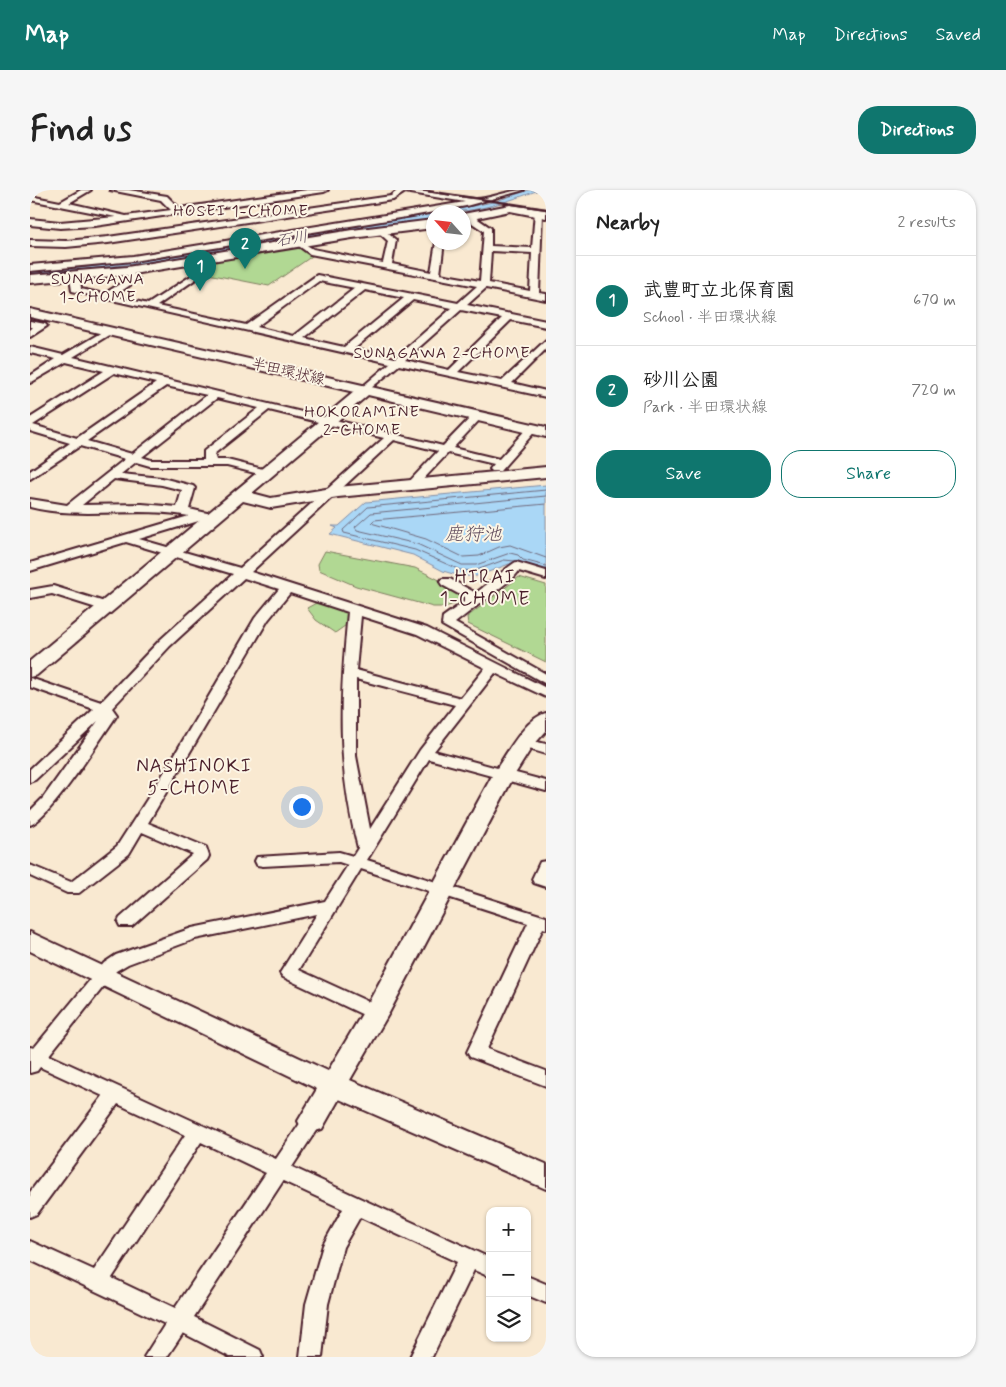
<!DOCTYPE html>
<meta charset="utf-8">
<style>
:root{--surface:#fff;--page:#f6f6f6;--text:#222;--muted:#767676;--line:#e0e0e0;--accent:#0f766e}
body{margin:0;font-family:Mynerve,"Klee One",sans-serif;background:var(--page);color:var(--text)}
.controls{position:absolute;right:15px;bottom:15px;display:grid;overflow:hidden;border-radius:10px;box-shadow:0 1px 4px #0004}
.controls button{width:45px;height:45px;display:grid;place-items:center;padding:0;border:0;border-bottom:1px solid var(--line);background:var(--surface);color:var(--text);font:25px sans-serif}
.compass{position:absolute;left:396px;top:15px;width:45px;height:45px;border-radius:50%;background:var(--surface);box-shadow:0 1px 4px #0004;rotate:297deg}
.you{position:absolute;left:271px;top:616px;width:18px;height:18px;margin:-12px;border:4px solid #fff;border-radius:50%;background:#1a73e8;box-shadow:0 0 0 8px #1a73e833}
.badge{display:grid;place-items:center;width:32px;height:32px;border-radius:50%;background:var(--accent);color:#fff;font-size:16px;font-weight:700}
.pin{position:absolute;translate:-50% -41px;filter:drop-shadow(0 1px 2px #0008)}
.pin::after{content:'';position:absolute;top:26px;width:18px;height:15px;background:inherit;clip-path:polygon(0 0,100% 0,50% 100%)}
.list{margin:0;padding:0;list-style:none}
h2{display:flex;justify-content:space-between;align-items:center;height:65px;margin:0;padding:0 20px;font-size:21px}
h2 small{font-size:16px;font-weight:400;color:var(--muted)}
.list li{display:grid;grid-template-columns:32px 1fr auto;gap:15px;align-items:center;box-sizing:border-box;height:90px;padding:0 20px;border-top:1px solid var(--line)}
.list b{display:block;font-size:19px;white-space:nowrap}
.list p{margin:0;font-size:16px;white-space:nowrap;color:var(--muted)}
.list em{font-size:16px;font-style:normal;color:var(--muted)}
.actions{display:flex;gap:10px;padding:15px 20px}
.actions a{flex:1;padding:11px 0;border:1px solid var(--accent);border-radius:20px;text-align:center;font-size:18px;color:var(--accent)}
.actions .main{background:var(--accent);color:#fff}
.icon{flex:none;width:28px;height:28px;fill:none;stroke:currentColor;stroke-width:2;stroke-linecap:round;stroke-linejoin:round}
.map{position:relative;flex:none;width:516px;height:1167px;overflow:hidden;border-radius:20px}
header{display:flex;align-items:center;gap:30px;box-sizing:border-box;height:70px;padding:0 25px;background:var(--accent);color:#fff}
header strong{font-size:24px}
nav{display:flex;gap:28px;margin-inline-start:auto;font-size:18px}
.intro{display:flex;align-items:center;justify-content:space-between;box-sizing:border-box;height:120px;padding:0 30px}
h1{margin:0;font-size:35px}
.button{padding:12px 22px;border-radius:20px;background:var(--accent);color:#fff;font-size:18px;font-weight:700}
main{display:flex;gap:30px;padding:0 30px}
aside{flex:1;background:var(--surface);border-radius:20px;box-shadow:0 1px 4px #0004}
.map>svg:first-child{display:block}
</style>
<header>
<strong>Map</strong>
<nav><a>Map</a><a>Directions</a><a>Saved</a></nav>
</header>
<div class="intro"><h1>Find us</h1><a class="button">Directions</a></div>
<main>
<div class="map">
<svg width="516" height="1167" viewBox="0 0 516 1167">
<rect width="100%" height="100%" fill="#f9e9d1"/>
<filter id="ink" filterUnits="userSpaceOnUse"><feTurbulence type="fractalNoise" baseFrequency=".02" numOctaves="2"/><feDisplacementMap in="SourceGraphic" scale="10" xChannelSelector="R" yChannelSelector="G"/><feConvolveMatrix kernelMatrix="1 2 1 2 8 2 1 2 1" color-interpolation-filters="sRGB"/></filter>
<g filter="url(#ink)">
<g fill="#b1d893" stroke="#7e7c5f">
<path d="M268 56 285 64 239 96 173 83 163 75Z"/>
<path d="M295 361 385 378 436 403 434 411 415 417H403L326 396 289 380 288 374Z"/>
<path d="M489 387 516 395V472L438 434 437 427Z"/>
<path d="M288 412 315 420 320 428 319 433 305 443 286 430 277 418Z"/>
</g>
<g fill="#aad7f6" stroke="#848da5">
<path d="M499 0H509C479 11 445 23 413 22L463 12Z"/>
<path d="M403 24 402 29C268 47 135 75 0 84V81L43 79 145 66Z"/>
<path d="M516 295V388L479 374 448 386H430L413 381 383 365 300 344 307 338 302 336H309L336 312Z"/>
</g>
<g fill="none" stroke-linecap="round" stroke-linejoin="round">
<g stroke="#70697c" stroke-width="1">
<path d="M516 306 341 323 325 337 327 340 387 354 432 375H446L480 363 488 365 493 370 516 376"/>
<path d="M516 314 344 330 341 333 396 349 433 367 449 366 469 357 480 355 516 368"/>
<path d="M485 371 474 370 444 381 430 380 385 360 314 343 313 340 338 317 516 300"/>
</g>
<g stroke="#4a1f2b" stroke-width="4">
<g id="street">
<path d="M51 0H61L39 13 96 26 141 20 131 10 80 0H99L137 6 149 18 277 0H298L294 2 65 36 30 38 0 35V29L30 32 86 27 0 10V6L30 12Z"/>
<path d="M368 0C394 0 420 7 445 9 457 10 478 0 494 0L436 16 382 26 103 71 0 81V75L103 66 435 12 375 2 363 10 78 53 36 57 0 56V50L36 51 78 47 361 6Z"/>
<path d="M505 21 512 23 509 103 516 104V110L456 98 437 115 516 131V137L481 130 428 182 472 191 516 150V159L482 193 516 201V207L369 175 335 203 330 200 331 198 360 173 42 101 40 87 45 84 50 87 51 99 74 104 99 88 93 81 97 78 109 89 84 106 118 114 164 84 153 72 157 69 173 84 127 116 216 135 287 85 428 113 447 96 280 64 266 54 270 51 283 59 353 73 358 51 346 40 350 37 366 50 362 74 401 82 406 52H414L410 84 450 91 454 41 436 29V25H442L461 38V56L502 58ZM461 61 502 63 500 101 459 93ZM289 91 325 98 264 146 226 137ZM335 100 374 108 314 157 274 148ZM383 110 422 118 365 168 324 159ZM431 120 472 128 419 180 375 170Z"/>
<path d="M0 131 15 134 17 136 0 147V140L3 137H0Z"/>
<path d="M79 138 84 141 82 143 43 167 413 256 444 224 448 223 453 226 423 258 469 269 499 236 503 235 508 238 470 281H462L460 279 464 274 418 263 386 297 382 298 376 295 378 293 408 261 364 250 221 382 397 438 516 498V507L465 483 404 561 516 591V601L399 569 337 670 516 727V739L513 738 457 859 516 881V896L440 867 437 862 498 733 331 679 269 780 352 818 355 823 352 828 346 830 340 828 253 787 250 783 287 724 165 749 98 774 86 781 19 865 246 969 275 926 282 923 289 926 292 931 289 936 262 977 460 1068V1087L444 1080 402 1167H380L427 1072 330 1027 313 1057 298 1114 292 1167H270L276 1114 293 1055 313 1019 253 991 164 1127 230 1160 233 1167H200L153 1143 137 1167H114L135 1134 0 1070V1051L64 1080 155 945 88 914 7 1024 0 1027V1002L73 906 10 877 7 881 0 883V857L4 858 74 773 86 765 162 738 295 711 318 675 309 672 233 676 227 675 225 671 227 667 309 662 323 666 328 658C306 573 310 507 318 422L260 403 238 430 118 633 176 657 179 666 177 670 102 736H90L88 732 90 728 163 664 112 642 99 664 49 703H37L0 686V675L41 692 87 656 132 586 225 428 249 399 214 388 140 456 82 518 87 525 85 528C71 548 19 630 0 635V621L13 608 68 531 5 590 0 592V579L64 519 0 497V488L71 512 130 450 203 384 96 352 0 381V373L159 326C106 316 51 330 0 317V309L37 315 95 269 50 256 0 289V281L40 253 0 241V228L74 181 36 172 0 193V186L26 169 0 163V157L33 165ZM84 183 126 193 47 248 3 235ZM136 196 177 205 102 264 57 251ZM187 208 229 218 174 261V270H121L112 267ZM239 220 354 248 210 378 109 349 172 330 182 332 188 328 186 325 159 319 165 298 163 296 132 288 91 284 106 272 120 276H197L237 286 241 285V281L197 270H186L184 264ZM84 289 132 295 152 300 147 317 112 314 52 315ZM331 426 387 444 455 478 431 508 326 480ZM326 489 425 515 390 560 340 639 326 566ZM171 952 236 983 145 1118 82 1088Z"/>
<path d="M486 372 516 381V389L489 381 484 387 425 433 516 484V494L412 435 413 427 434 412V407L412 395 410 392 412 389H420L446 403C453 398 481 374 486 372Z"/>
<path d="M23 396 81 414 82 417 76 421 22 404 0 408V400Z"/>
<path d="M494 549 516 554V564L489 556 487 553Z"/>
<path d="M516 671V697L504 693 502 689 510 672Z"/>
<path d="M497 1086 516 1094V1113L497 1105Z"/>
</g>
</g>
<g stroke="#4a1f2b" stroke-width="4">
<g id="secondary">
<path d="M480 15 516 20V28L480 21 433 31V24Z"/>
<path d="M403 30V38L322 48 97 85 0 93V85L97 77 322 40Z"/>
<path d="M0 119 516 237V247L338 205 222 303 241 308 308 297 516 277V287L308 307 241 318 213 311 7 485 0 487V471L324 202 0 127Z"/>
<path d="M516 523V541L502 557 485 584 359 823 320 890 516 974V999L309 909 292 939 282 942 272 939 268 931 287 899 0 761V742L298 881 336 817 463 584C475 567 495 528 516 523Z"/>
</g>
</g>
<use href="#street" fill="#fcf5e5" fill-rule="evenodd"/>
<use href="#secondary" fill="#fcf5e5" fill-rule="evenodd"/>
<path stroke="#4a1f2b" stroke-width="2.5" d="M391 0 516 19"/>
</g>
</g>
<g text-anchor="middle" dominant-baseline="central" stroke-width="4" stroke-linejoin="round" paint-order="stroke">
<g font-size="15" fill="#4a1f2b" stroke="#fcf5e5">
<text transform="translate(258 182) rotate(13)">半田環状線</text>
</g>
<g font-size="16" letter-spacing="1" fill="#4a1f2b" stroke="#fcf5e5">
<text x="211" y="21">HOSEI 1-CHOME</text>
<text x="68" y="89">SUNAGAWA<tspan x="68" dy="18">1-CHOME</tspan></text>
<text x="412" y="163">SUNAGAWA 2-CHOME</text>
<text x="332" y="222">HOKORAMINE<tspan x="332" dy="18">2-CHOME</tspan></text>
</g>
<g font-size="16" font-style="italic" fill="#624d5e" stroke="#fcf5e5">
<text transform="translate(262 49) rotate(-9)">石川</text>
</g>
<g font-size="19" font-style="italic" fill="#624d5e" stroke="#fcf5e5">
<text x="443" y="344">鹿狩池</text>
</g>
<g font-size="19" letter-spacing="1" fill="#4a1f2b" stroke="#fcf5e5">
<text x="455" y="387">HIRAI<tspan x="455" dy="22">1-CHOME</tspan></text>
<text x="164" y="576">NASHINOKI<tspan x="164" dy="22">5-CHOME</tspan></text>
</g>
</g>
</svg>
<div class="controls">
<button>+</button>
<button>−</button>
<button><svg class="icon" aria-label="layers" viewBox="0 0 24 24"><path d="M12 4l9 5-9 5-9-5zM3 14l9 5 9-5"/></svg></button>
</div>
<svg class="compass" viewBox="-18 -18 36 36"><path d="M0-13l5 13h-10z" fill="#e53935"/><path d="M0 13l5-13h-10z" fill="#767676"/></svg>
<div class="you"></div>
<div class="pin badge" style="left:170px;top:101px">1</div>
<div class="pin badge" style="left:215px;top:79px">2</div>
</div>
<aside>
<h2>Nearby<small>2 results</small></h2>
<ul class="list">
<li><span class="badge">1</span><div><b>武豊町立北保育園</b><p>School · 半田環状線</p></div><em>670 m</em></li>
<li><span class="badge">2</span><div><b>砂川公園</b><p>Park · 半田環状線</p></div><em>720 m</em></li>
</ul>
<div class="actions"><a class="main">Save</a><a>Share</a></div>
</aside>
</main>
